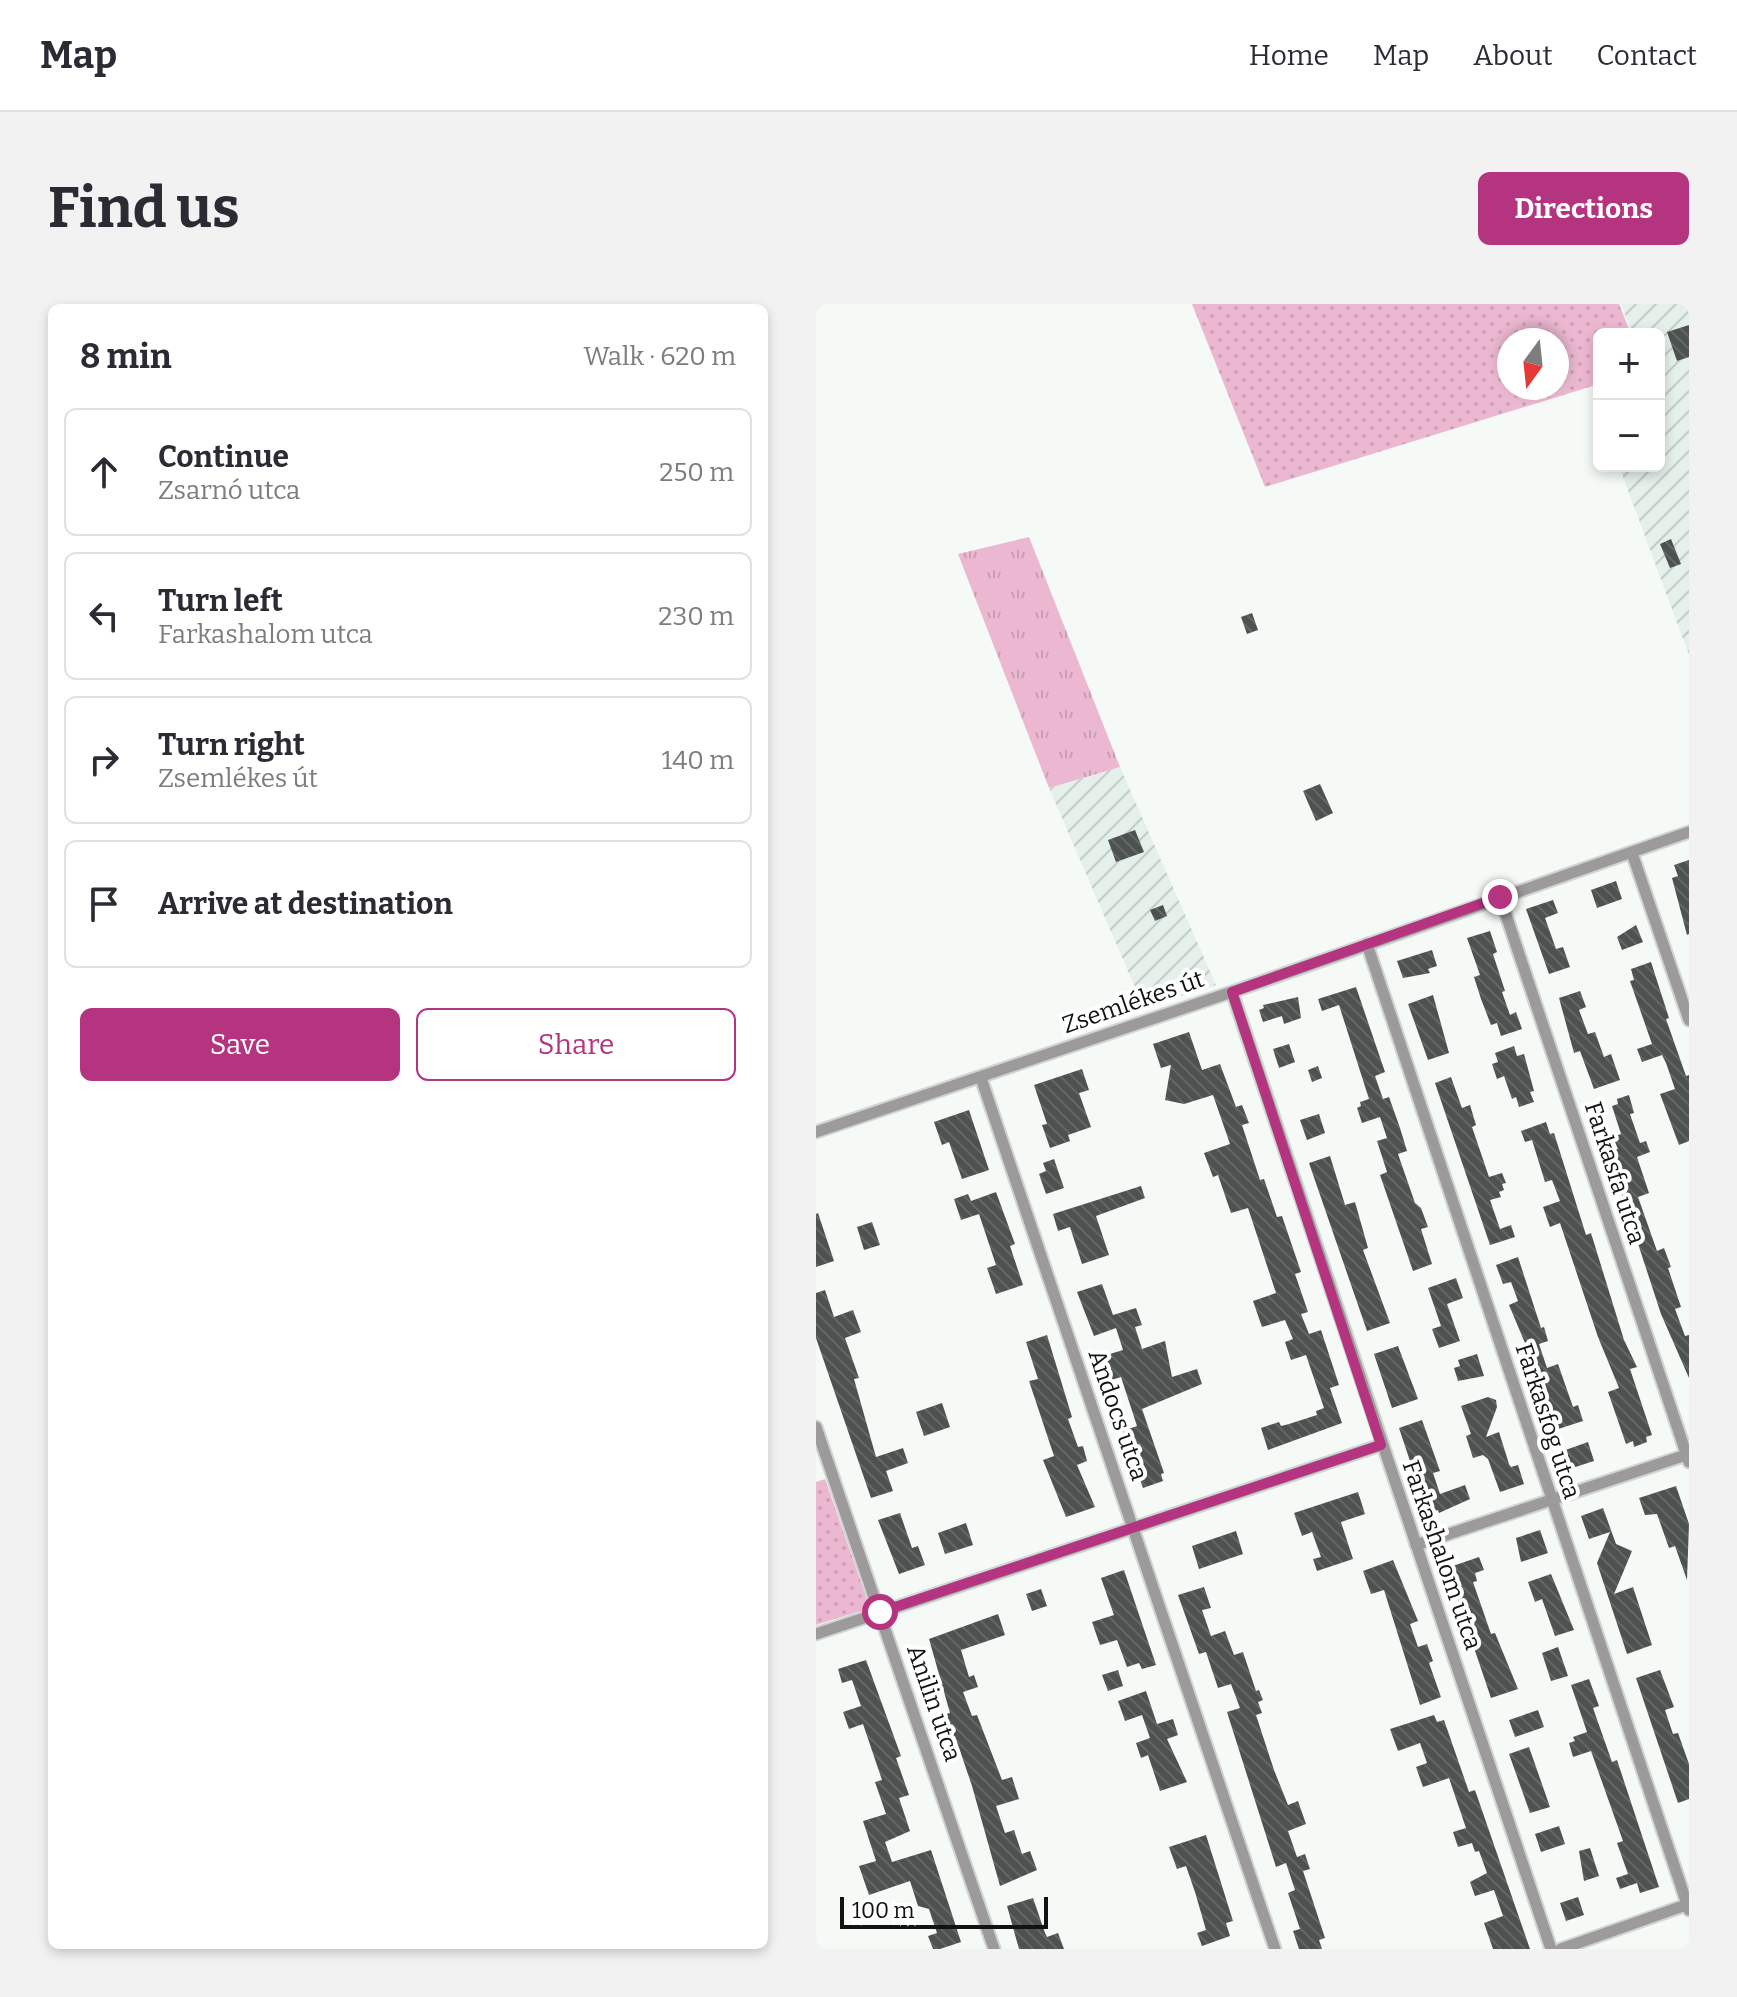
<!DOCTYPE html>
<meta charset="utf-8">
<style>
:root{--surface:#fff;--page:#f2f2f3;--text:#2b2b33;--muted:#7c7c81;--line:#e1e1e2;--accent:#b5347f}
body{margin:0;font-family:Bitter,serif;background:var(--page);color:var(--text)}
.controls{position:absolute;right:24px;top:24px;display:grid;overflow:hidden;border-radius:12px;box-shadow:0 4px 12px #0003}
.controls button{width:72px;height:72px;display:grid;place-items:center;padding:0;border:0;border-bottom:2px solid var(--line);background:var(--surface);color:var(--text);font:40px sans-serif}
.compass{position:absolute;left:681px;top:24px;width:72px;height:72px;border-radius:50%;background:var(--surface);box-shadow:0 4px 12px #0003;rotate:195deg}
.scale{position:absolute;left:24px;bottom:20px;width:208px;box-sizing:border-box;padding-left:8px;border:4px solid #111312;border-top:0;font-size:22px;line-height:28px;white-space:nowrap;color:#111312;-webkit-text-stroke:6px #fff;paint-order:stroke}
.stop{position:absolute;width:24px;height:24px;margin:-18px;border:6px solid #b5347f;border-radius:50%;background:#fff}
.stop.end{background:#b5347f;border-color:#fff;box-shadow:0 2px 8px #0008}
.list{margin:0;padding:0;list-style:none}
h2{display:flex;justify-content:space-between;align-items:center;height:104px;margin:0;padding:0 32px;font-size:34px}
h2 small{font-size:26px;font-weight:400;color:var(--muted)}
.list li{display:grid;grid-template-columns:52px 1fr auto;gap:24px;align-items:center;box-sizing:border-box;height:128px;margin:0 16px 16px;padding:0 16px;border:2px solid var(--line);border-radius:12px}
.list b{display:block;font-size:30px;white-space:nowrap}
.list p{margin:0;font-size:26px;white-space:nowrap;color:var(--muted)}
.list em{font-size:26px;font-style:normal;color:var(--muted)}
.actions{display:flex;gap:16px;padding:24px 32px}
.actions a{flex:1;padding:18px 0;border:2px solid var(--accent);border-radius:12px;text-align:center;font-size:28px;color:var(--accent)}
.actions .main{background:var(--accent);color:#fff}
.icon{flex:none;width:44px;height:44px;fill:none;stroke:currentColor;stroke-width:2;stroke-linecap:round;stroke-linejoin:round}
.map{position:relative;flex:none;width:873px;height:1645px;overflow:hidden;border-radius:12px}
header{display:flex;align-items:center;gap:48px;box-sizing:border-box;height:112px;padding:0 40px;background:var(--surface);border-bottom:2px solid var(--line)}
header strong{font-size:38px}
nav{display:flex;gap:44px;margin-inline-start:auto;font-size:28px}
.intro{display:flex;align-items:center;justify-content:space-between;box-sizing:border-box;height:192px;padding:0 48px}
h1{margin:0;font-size:56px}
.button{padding:20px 36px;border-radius:12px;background:var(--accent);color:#fff;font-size:28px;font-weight:700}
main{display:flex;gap:48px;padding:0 48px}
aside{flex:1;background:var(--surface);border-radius:12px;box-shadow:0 4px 12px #0003}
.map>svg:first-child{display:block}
</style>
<header>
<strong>Map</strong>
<nav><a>Home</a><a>Map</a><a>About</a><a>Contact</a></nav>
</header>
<div class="intro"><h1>Find us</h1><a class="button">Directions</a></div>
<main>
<aside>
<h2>8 min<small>Walk · 620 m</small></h2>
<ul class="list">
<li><svg class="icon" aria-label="ahead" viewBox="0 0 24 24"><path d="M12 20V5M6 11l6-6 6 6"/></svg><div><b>Continue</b><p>Zsarnó utca</p></div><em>250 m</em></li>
<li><svg class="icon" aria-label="left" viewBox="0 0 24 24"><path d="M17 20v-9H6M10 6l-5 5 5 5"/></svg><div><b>Turn left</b><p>Farkashalom utca</p></div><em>230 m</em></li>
<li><svg class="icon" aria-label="right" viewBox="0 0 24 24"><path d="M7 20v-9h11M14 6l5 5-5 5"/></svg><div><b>Turn right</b><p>Zsemlékes út</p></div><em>140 m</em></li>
<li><svg class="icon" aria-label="arrive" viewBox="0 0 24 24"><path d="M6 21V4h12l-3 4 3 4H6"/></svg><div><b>Arrive at destination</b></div></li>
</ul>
<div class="actions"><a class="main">Save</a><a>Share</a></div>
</aside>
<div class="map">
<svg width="873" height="1645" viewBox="0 0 873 1645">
<defs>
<pattern id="industrial-furrows" width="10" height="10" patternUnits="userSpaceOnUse" patternTransform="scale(2)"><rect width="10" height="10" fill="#e4f0e9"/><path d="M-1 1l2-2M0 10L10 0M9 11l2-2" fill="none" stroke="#c3cdc7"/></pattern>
<pattern id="grass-tufts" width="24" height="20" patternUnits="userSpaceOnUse" patternTransform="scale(2)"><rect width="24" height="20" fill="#ecb8d1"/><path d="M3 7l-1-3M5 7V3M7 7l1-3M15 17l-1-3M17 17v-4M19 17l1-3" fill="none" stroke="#c99db2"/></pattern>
<pattern id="park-dots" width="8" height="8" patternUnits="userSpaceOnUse" patternTransform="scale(2)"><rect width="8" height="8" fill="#ecb8d1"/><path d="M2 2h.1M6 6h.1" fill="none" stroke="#c99db2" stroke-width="1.8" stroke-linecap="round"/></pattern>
<pattern id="building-back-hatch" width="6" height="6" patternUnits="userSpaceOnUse" patternTransform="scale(2)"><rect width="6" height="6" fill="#4d514f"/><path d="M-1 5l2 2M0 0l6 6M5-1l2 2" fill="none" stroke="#626664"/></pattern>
</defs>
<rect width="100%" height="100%" fill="#f5faf7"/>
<g fill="url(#industrial-furrows)">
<path d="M805 0H873V351L803 162H843V30H816Z"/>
<path d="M304 463 400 681 328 704 233 484Z"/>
</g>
<path fill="url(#grass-tufts)" d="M213 233 304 463 233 484 142 250Z"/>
<g fill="url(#park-dots)" fill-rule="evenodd">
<path d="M376 0H803L815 30H783V80L449 183ZM693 36H741V84H693Z"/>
<path d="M9 1175 54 1304 0 1321V1178Z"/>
</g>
<g fill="url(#building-back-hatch)">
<path d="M873 21V53L861 57 851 28Z"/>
<path d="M855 235 865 260 854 264 844 240Z"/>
<path d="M436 309 442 326 431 330 425 313Z"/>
<path d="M504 480 517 509 500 517 487 487Z"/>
<path d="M319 526 328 548 300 558 292 536Z"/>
<path d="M873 556V630L871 631 856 574 862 572 858 561Z"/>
<path d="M800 577 806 595 781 604 775 586Z"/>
<path d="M737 596 742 609 729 614 740 645 747 643 754 663 733 670 710 605Z"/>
<path d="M347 601 351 612 339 617 334 606Z"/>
<path d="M820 621 827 638 806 646 801 633Z"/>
<path d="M674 627 681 648 677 650 689 687 686 688 694 711 700 708 706 725 685 732 681 719 675 721 665 695 658 673 664 671 651 634Z"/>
<path d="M616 646 621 662 612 665 614 669 587 674 581 657Z"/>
<path d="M835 658 853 714 850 715 870 772 873 771V837L863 841 844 790 859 785 850 759 846 751 826 758 821 745 836 740 814 677 818 676 815 665Z"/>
<path d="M540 683 569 768 559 772 567 795 573 793 584 824 591 847 582 850 599 899 605 904 612 923 605 925 616 960 597 967 564 871 571 868 561 837 571 834 564 813 546 819 541 804 545 802 544 798 553 795 523 701 506 707 502 695Z"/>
<path d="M764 687 770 703 763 706 772 730 779 728 788 753 795 750 804 776 778 785 764 747 758 749 743 694Z"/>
<path d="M617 691 633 749 612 756 592 700Z"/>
<path d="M482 693 485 714 468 720 466 712 447 718 443 706 448 704 447 701Z"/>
<path d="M373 728 386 766 404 760 420 803 426 801 433 819 426 821 444 876 448 875 461 913 466 912 485 968 479 970 492 1008 485 1010 493 1030 505 1026 523 1081 514 1084 526 1119 452 1146 445 1124 463 1118 465 1122 473 1120 501 1111 500 1107 508 1104 490 1051 475 1056 469 1038 477 1035 469 1016 446 1023 437 997 460 989 432 904 415 909 402 871 397 873 388 849 414 840 397 791 368 800 349 796 355 761 345 764 337 740Z"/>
<path d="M473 740 479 758 463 764 457 745Z"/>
<path d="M698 742 701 752 708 750 718 787 714 788 718 798 703 803 700 793 696 795 688 772 681 775 676 760 682 758 679 749Z"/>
<path d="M502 762 506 774 496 778 492 766Z"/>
<path d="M266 765 273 786 263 789 275 823 252 831 254 837 234 844 226 821 231 820 218 781Z"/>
<path d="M635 773 646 804 654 801 660 821 656 823 673 873 686 869 690 879 686 880 688 886 683 888 685 893 674 896 684 925 695 921 699 933 674 941 619 779Z"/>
<path d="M813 791 818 809 814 810 824 839 830 837 834 848 821 853 833 889 822 893 841 947 848 944 855 963 852 964 865 1003 859 1005 869 1032 873 1031V1074L845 1010 792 848 802 845 797 833 805 830 796 802 802 800 801 795Z"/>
<path d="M153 806 173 866 146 875 133 838 126 841 118 818Z"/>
<path d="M503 810 509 829 491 836 484 816Z"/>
<path d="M730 818 734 830 738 829 770 931 775 929 808 1036 821 1063 814 1065 836 1131 830 1133 831 1138 818 1143 817 1137 810 1140 792 1088 803 1084 782 1033 744 919 734 923 727 903 744 897 736 876 729 878 716 836 709 838 705 827Z"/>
<path d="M514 852 529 901 539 898 552 944 547 946 574 1019 551 1027 493 859Z"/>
<path d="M238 855 248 884 230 890 223 870 230 867 227 859Z"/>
<path d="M325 882 329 894 280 912 293 951 266 960 254 923 242 927 237 910Z"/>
<path d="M180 888 199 940 194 942 207 981 180 990 171 964 180 961 163 910 145 916 138 895 152 890 155 897Z"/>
<path d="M2 909 18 957 0 963V910Z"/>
<path d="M56 918 64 941 48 946 41 923Z"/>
<path d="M702 953 725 1024 728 1023 732 1037 723 1040 731 1064 742 1060 757 1103 762 1101 767 1117 736 1127 711 1044 693 1001 702 997 695 978 687 980 680 961Z"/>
<path d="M640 974 647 994 631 1000 644 1037 623 1044 616 1025 625 1022 612 984Z"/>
<path d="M286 980 297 1011 320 1004 326 1021 319 1023 326 1045 349 1037 356 1073 381 1065 386 1080 326 1105 348 1169 345 1170 347 1177 327 1184 307 1127 321 1122 305 1073 292 1077 284 1053 307 1046 300 1024 278 1032 261 988Z"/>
<path d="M9 986 18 1013 37 1006 45 1028 29 1034 43 1074 38 1075 60 1153 87 1144 92 1159 70 1167 77 1187 55 1194 0 1034V989Z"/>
<path d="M231 1031 256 1113 252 1115 262 1143 267 1142 271 1157 261 1161 279 1203 250 1213 227 1156 238 1152 213 1077 222 1075 210 1038Z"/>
<path d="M582 1042 602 1095 576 1104 558 1050Z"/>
<path d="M661 1050 668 1072 642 1077 638 1064 644 1062 642 1056Z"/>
<path d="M672 1093 680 1096 681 1103 670 1133 683 1128 693 1160 695 1163 702 1161 708 1180 684 1188 672 1155 667 1151 657 1154 650 1132 655 1130 645 1102Z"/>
<path d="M126 1099 134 1123 108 1132 100 1108Z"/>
<path d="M606 1116 624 1167 617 1169 624 1190 649 1181 654 1195 623 1209 622 1206 612 1209 607 1195 613 1193 606 1173 600 1175 583 1124Z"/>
<path d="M772 1138 778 1157 747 1167 741 1149Z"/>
<path d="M860 1182 873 1220 871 1276 859 1242 853 1244 841 1210 829 1211 823 1194Z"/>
<path d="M542 1188 549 1210 525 1218 537 1255 501 1267 497 1255 505 1253 496 1228 486 1232 478 1209Z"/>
<path d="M787 1204 800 1240 816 1247 798 1290 817 1283 836 1341 811 1350 781 1259 794 1228 773 1235 765 1212Z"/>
<path d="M84 1209 96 1244 102 1242 109 1261 83 1270 62 1216Z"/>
<path d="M150 1219 157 1241 129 1250 122 1229Z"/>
<path d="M724 1226 732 1249 705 1258 700 1234Z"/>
<path d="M420 1227 427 1250 383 1265 376 1242Z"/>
<path d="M663 1253 668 1266 659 1269 661 1277 657 1278 675 1330 679 1329 702 1385 675 1394 631 1264Z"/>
<path d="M577 1256 602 1317 594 1320 602 1343 611 1340 617 1357 613 1359 625 1393 604 1401 568 1286 555 1290 547 1267Z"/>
<path d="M308 1266 340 1361 326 1365 323 1359 311 1363 301 1336 284 1341 276 1318 298 1311 285 1274Z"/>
<path d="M735 1270 758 1326 739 1332 726 1295 719 1298 712 1278Z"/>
<path d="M388 1283 395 1304 386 1306 395 1332 409 1327 418 1351 427 1348 440 1387 443 1386 447 1396 442 1398 446 1409 440 1411 458 1466 472 1501 482 1497 490 1520 472 1527 481 1553 489 1550 494 1565 487 1567 509 1634 503 1636 506 1645H483L477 1627 484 1625 472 1589 479 1586 470 1559 460 1563 411 1408 424 1404 415 1380 402 1384 390 1348 383 1350 362 1291Z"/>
<path d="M225 1285 231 1302 216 1307 210 1290Z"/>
<path d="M182 1310 189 1331 145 1346 153 1373 158 1371 162 1383 147 1388 156 1412 161 1411 186 1476 196 1473 203 1495 180 1502 189 1529 198 1526 206 1550 214 1547 221 1566 184 1582 156 1482 139 1432 135 1433 131 1421 130 1410 134 1409 113 1335Z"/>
<path d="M742 1343 752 1372 735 1377 726 1349Z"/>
<path d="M50 1356 85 1452 80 1454 93 1491 83 1494 94 1527 69 1538 76 1558 115 1546 145 1638 124 1645H117L112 1632 121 1629 113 1605 102 1602 94 1577 53 1591 43 1562 60 1557 47 1517 70 1510 59 1478 66 1476 47 1420 33 1425 27 1408 45 1402 36 1376 26 1379 22 1365Z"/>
<path d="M302 1366 307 1382 292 1387 286 1371Z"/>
<path d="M844 1366 858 1403 849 1406 857 1430 862 1429 873 1460V1495L862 1499 820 1374Z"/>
<path d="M773 1375 783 1402 777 1404 796 1458 801 1456 843 1583 824 1589 821 1579 804 1585 800 1574 812 1570 801 1539 807 1537 775 1447 757 1453 753 1439 759 1437 757 1433 771 1428 755 1381Z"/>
<path d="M330 1387 341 1420 357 1415 362 1431 351 1435 371 1478 344 1487 332 1451 325 1454 320 1439 334 1434 326 1411 309 1417 302 1397Z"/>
<path d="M722 1406 728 1423 699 1433 693 1416Z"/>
<path d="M618 1411 621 1418 628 1416 653 1488 659 1486 714 1645H677L668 1619 687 1612 678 1586 659 1592 654 1578 671 1569 663 1547 659 1548 656 1539 642 1543 637 1528 650 1524 633 1474 607 1483 600 1463 611 1459 604 1439 582 1447 574 1425Z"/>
<path d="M713 1443 734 1503 714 1509 693 1450Z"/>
<path d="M743 1522 749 1540 725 1548 719 1530Z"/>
<path d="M390 1531 417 1617 410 1619 414 1632 386 1642 381 1629 390 1626 379 1588 370 1562 361 1565 353 1543Z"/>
<path d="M774 1544 783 1572 768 1577 763 1547Z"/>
<path d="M762 1593 768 1611 750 1617 744 1599Z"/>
<path d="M217 1594 229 1629 231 1633 242 1629 248 1645H203L191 1602Z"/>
</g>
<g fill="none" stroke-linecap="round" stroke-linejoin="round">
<g stroke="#d1d5d2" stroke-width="15">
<g id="minor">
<path d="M816 549 873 716"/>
<path d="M684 593 873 1158"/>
<path d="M551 640 873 1606"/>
<path d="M416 688 735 1645"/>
<path d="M165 774 459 1645"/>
<path d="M0 828 416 688 873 528"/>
<path d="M0 1123 178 1645"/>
<path d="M600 1241 873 1150"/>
<path d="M0 1330 565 1141"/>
<path d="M745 1645 873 1600"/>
</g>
</g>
<use href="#minor" stroke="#9c9a9b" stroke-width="11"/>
</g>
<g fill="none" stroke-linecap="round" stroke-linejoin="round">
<path stroke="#b5347f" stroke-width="10" d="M64 1308 565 1141 416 688 684 593"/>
</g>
<g text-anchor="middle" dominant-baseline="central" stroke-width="8" stroke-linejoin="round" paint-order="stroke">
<g font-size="24" fill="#111312" stroke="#fff">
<text transform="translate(317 698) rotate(-19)">Zsemlékes út</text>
<text transform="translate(799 869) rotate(72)">Farkasfa utca</text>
<text transform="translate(302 1111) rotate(71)">Andocs utca</text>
<text transform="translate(732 1117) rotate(72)">Farkasfog utca</text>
<text transform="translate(626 1251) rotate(71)">Farkashalom utca</text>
<text transform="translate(118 1399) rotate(71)">Anilin utca</text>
</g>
</g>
</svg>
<div class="controls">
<button>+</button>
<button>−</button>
</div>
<svg class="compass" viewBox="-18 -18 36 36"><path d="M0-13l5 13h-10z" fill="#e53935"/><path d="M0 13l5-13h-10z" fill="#7c7c81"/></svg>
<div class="scale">100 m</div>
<div class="stop" style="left:64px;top:1308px"></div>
<div class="stop end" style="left:684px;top:593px"></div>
</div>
</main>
